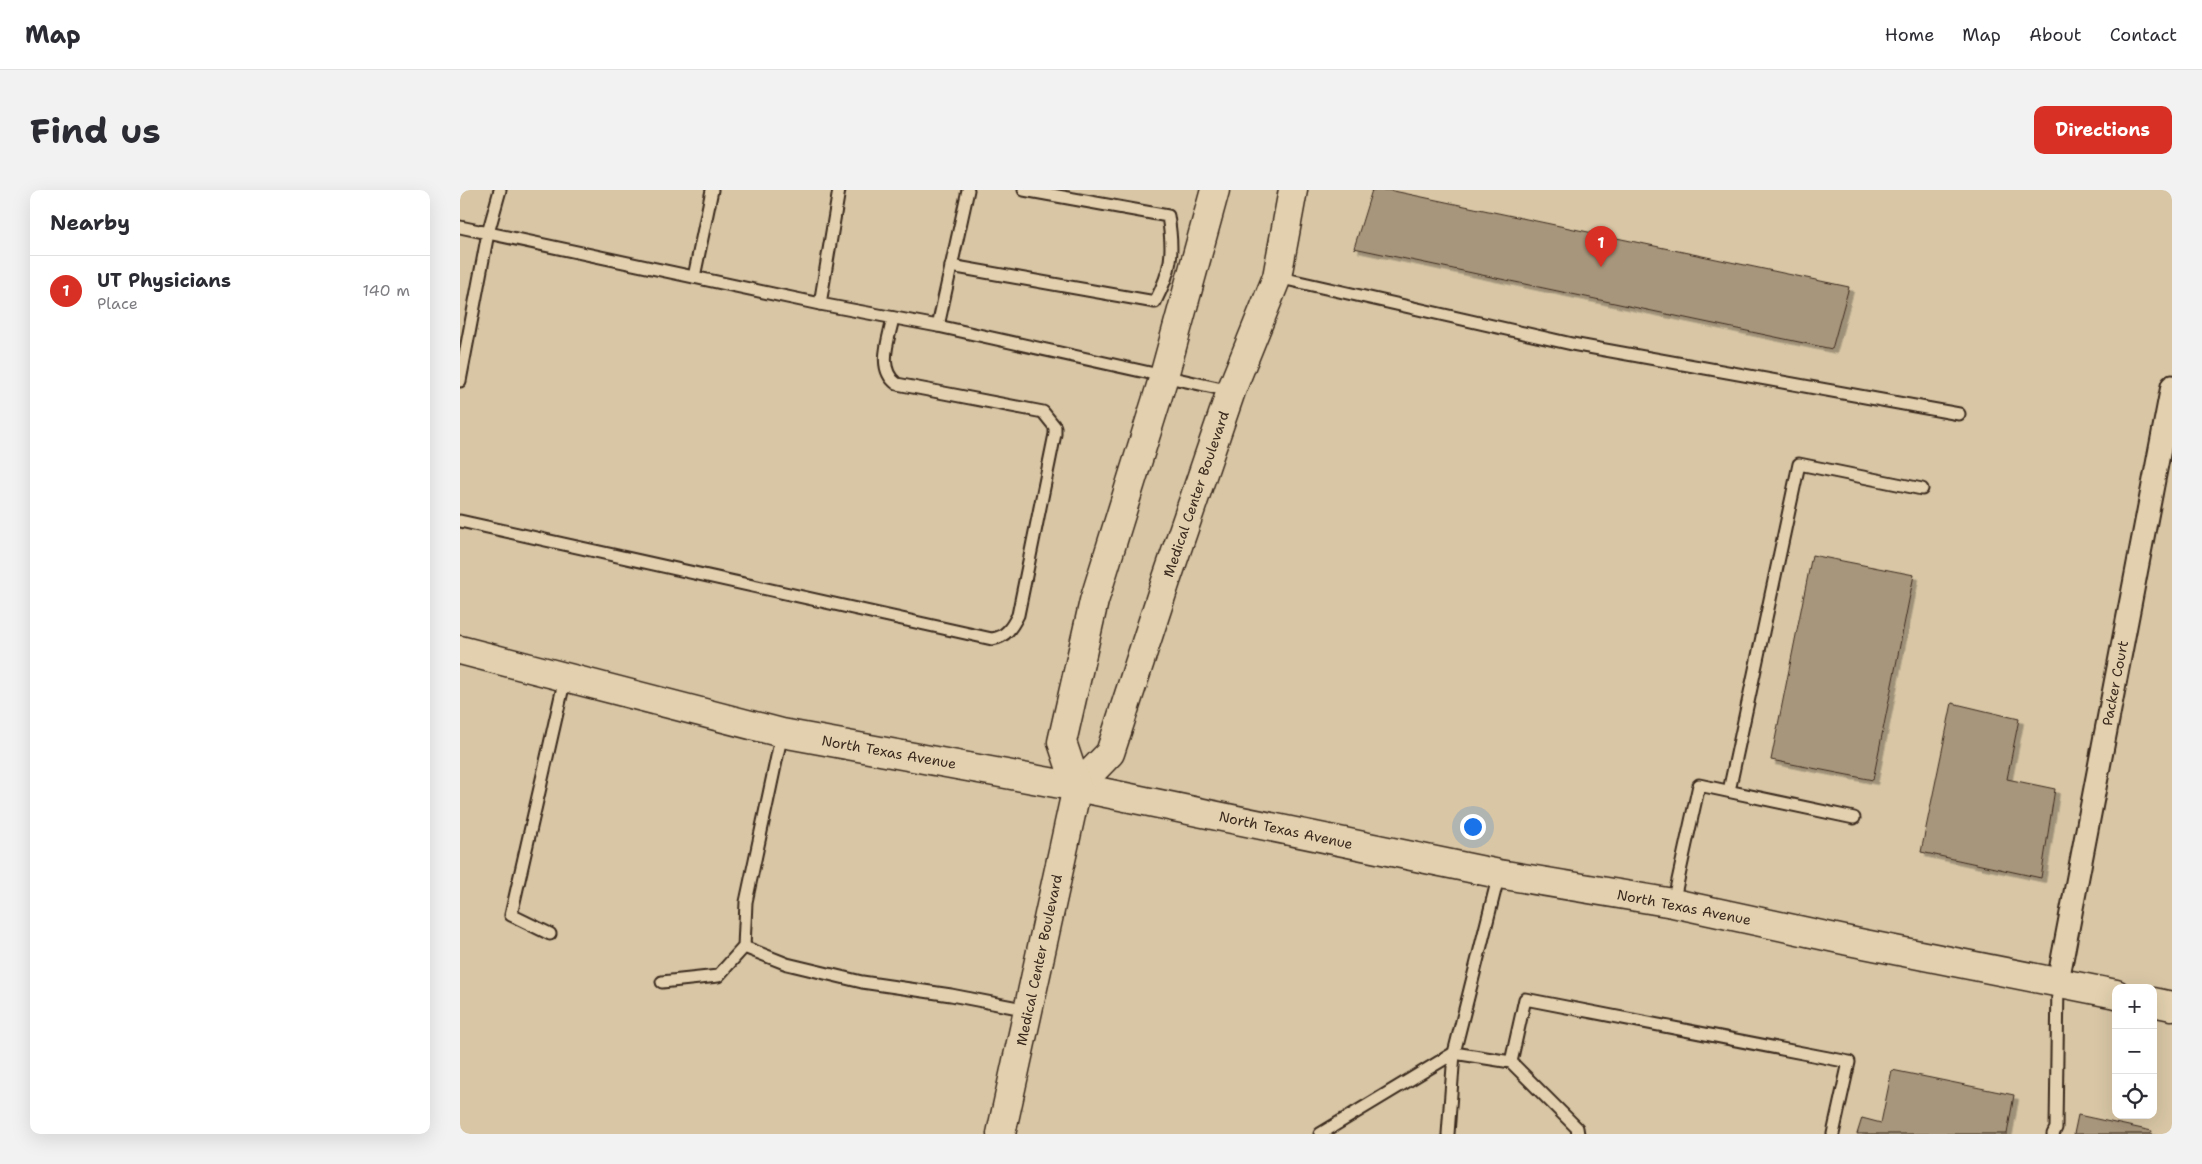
<!DOCTYPE html>
<meta charset="utf-8">
<style>
:root{--surface:#fff;--page:#f2f2f3;--text:#2b2b33;--muted:#7c7c81;--line:#e1e1e2;--accent:#d93025}
body{margin:0;font-family:"Shantell Sans",sans-serif;background:var(--page);color:var(--text)}
.controls{position:absolute;right:15px;bottom:15px;display:grid;overflow:hidden;border-radius:10px;box-shadow:0 5px 20px #0002}
.controls button{width:45px;height:45px;display:grid;place-items:center;padding:0;border:0;border-bottom:1px solid var(--line);background:var(--surface);color:var(--text);font:25px sans-serif}
.you{position:absolute;left:1012px;top:636px;width:18px;height:18px;margin:-12px;border:4px solid #fff;border-radius:50%;background:#1a73e8;box-shadow:0 0 0 8px #1a73e833}
.badge{display:grid;place-items:center;width:32px;height:32px;border-radius:50%;background:var(--accent);color:#fff;font-size:16px;font-weight:700}
.pin{position:absolute;translate:-50% -41px;filter:drop-shadow(0 1px 2px #0008)}
.pin::after{content:'';position:absolute;top:26px;width:18px;height:15px;background:inherit;clip-path:polygon(0 0,100% 0,50% 100%)}
.list{margin:0;padding:0;list-style:none}
h2{display:flex;justify-content:space-between;align-items:center;height:65px;margin:0;padding:0 20px;font-size:21px}
h2 small{font-size:16px;font-weight:400;color:var(--muted)}
.list li{display:grid;grid-template-columns:32px 1fr auto;gap:15px;align-items:center;box-sizing:border-box;height:70px;padding:0 20px;border-top:1px solid var(--line)}
.list b{display:block;font-size:19px;white-space:nowrap}
.list p{margin:0;font-size:16px;white-space:nowrap;color:var(--muted)}
.list em{font-size:16px;font-style:normal;color:var(--muted)}
.icon{flex:none;width:28px;height:28px;fill:none;stroke:currentColor;stroke-width:2;stroke-linecap:round;stroke-linejoin:round}
.map{position:relative;flex:none;width:1712px;height:944px;overflow:hidden;border-radius:10px}
header{display:flex;align-items:center;gap:30px;box-sizing:border-box;height:70px;padding:0 25px;background:var(--surface);border-bottom:1px solid var(--line)}
header strong{font-size:24px}
nav{display:flex;gap:28px;margin-inline-start:auto;font-size:18px}
.intro{display:flex;align-items:center;justify-content:space-between;box-sizing:border-box;height:120px;padding:0 30px}
h1{margin:0;font-size:35px}
.button{padding:12px 22px;border-radius:10px;background:var(--accent);color:#fff;font-size:18px;font-weight:700}
main{display:flex;gap:30px;padding:0 30px}
aside{flex:1;background:var(--surface);border-radius:10px;box-shadow:0 5px 20px #0002}
.map>svg:first-child{display:block}
</style>
<header>
<strong>Map</strong>
<nav><a>Home</a><a>Map</a><a>About</a><a>Contact</a></nav>
</header>
<div class="intro"><h1>Find us</h1><a class="button">Directions</a></div>
<main>
<aside>
<h2>Nearby<small></small></h2>
<ul class="list">
<li><span class="badge">1</span><div><b>UT Physicians</b><p>Place</p></div><em>140 m</em></li>
</ul>
</aside>
<div class="map">
<svg width="1712" height="944" viewBox="0 0 1712 944">
<defs>
<filter id="shadow"><feDropShadow dx="4.5" dy="4.5" stdDeviation="0" flood-color="#0004"/></filter>
</defs>
<rect width="100%" height="100%" fill="#d8c6a5"/>
<filter id="ink" filterUnits="userSpaceOnUse"><feTurbulence type="fractalNoise" baseFrequency=".02" numOctaves="2"/><feDisplacementMap in="SourceGraphic" scale="10" xChannelSelector="R" yChannelSelector="G"/><feConvolveMatrix kernelMatrix="1 2 1 2 8 2 1 2 1" color-interpolation-filters="sRGB"/></filter>
<g filter="url(#ink)">
<g fill="#a8967b" stroke="#3b2a1e" filter="url(#shadow)">
<path d="M912 0H929L1389 97 1372 159 894 58Z"/>
<path d="M1352 365 1454 385 1413 590 1311 570Z"/>
<path d="M1492 513 1559 529 1547 589 1595 599 1581 688 1461 662Z"/>
<path d="M1432 880 1554 905 1547 944H1397L1402 928 1421 933Z"/>
<path d="M1618 925 1692 941 1691 944H1614Z"/>
</g>
<g fill="none" stroke-linecap="round" stroke-linejoin="round">
<g stroke="#3b2a1e" stroke-width="15">
<g id="service">
<path d="M0 37 360 114 478 136 771 201"/>
<path d="M491 76 695 112C712 79 714 63 708 26L564 0"/>
<path d="M234 87 252 0"/>
<path d="M817 87 1112 154 1499 224"/>
<path d="M360 114 379 0"/>
<path d="M478 136 508 0"/>
<path d="M0 191 28 43 40 0"/>
<path d="M0 331 532 449C546 447 552 437 558 425L595 244V237L583 222 437 194C416 179 429 149 433 128"/>
<path d="M1269 601 1339 274 1462 299"/>
<path d="M1213 713 1239 595 1394 628"/>
<path d="M90 744 51 725 105 488"/>
<path d="M284 757 327 774 402 792 491 805 569 820"/>
<path d="M202 792 258 786 284 757 286 712 322 543"/>
<path d="M1051 872 1065 809 1389 872 1373 944"/>
<path d="M860 944 994 863 1051 872 1117 938 1118 944"/>
<path d="M988 944 994 863 1039 684"/>
<path d="M1593 944 1596 938 1598 792"/>
</g>
</g>
<g stroke="#3b2a1e" stroke-width="25">
<path id="minor" d="M1598 791 1712 196"/>
</g>
<g stroke="#3b2a1e" stroke-width="31">
<g id="tertiary">
<path d="M0 460 322 543 617 597 1039 684 1213 713 1389 751 1656 804"/>
<path d="M617 597 650 563 706 391 771 201 817 87 833 0"/>
<path d="M1693 812 1712 816"/>
<path d="M541 944 617 597 602 552 634 411 704 186 755 0"/>
</g>
</g>
<use href="#service" stroke="#e2d0ae" stroke-width="11"/>
<use href="#minor" stroke="#e2d0ae" stroke-width="21"/>
<use href="#tertiary" stroke="#e2d0ae" stroke-width="28"/>
</g>
</g>
<g text-anchor="middle" dominant-baseline="central" stroke-width="4.5" stroke-linejoin="round" paint-order="stroke">
<g font-size="14" fill="#3b2a1e" stroke="#e2d0ae">
<text transform="translate(736 304) rotate(-71)">Medical Center Boulevard</text>
<text transform="translate(1655 493) rotate(-79)">Packer Court</text>
<text transform="translate(429 562) rotate(10)">North Texas Avenue</text>
<text transform="translate(826 640) rotate(12)">North Texas Avenue</text>
<text transform="translate(1224 717) rotate(11)">North Texas Avenue</text>
<text transform="translate(579 770) rotate(-78)">Medical Center Boulevard</text>
</g>
</g>
</svg>
<div class="controls">
<button>+</button>
<button>−</button>
<button><svg class="icon" aria-label="locate" viewBox="0 0 24 24"><circle cx="12" cy="12" r="6"/><path d="M12 2v4M12 18v4M2 12h4M18 12h4"/></svg></button>
</div>
<div class="you"></div>
<div class="pin badge" style="left:1141px;top:77px">1</div>
</div>
</main>
